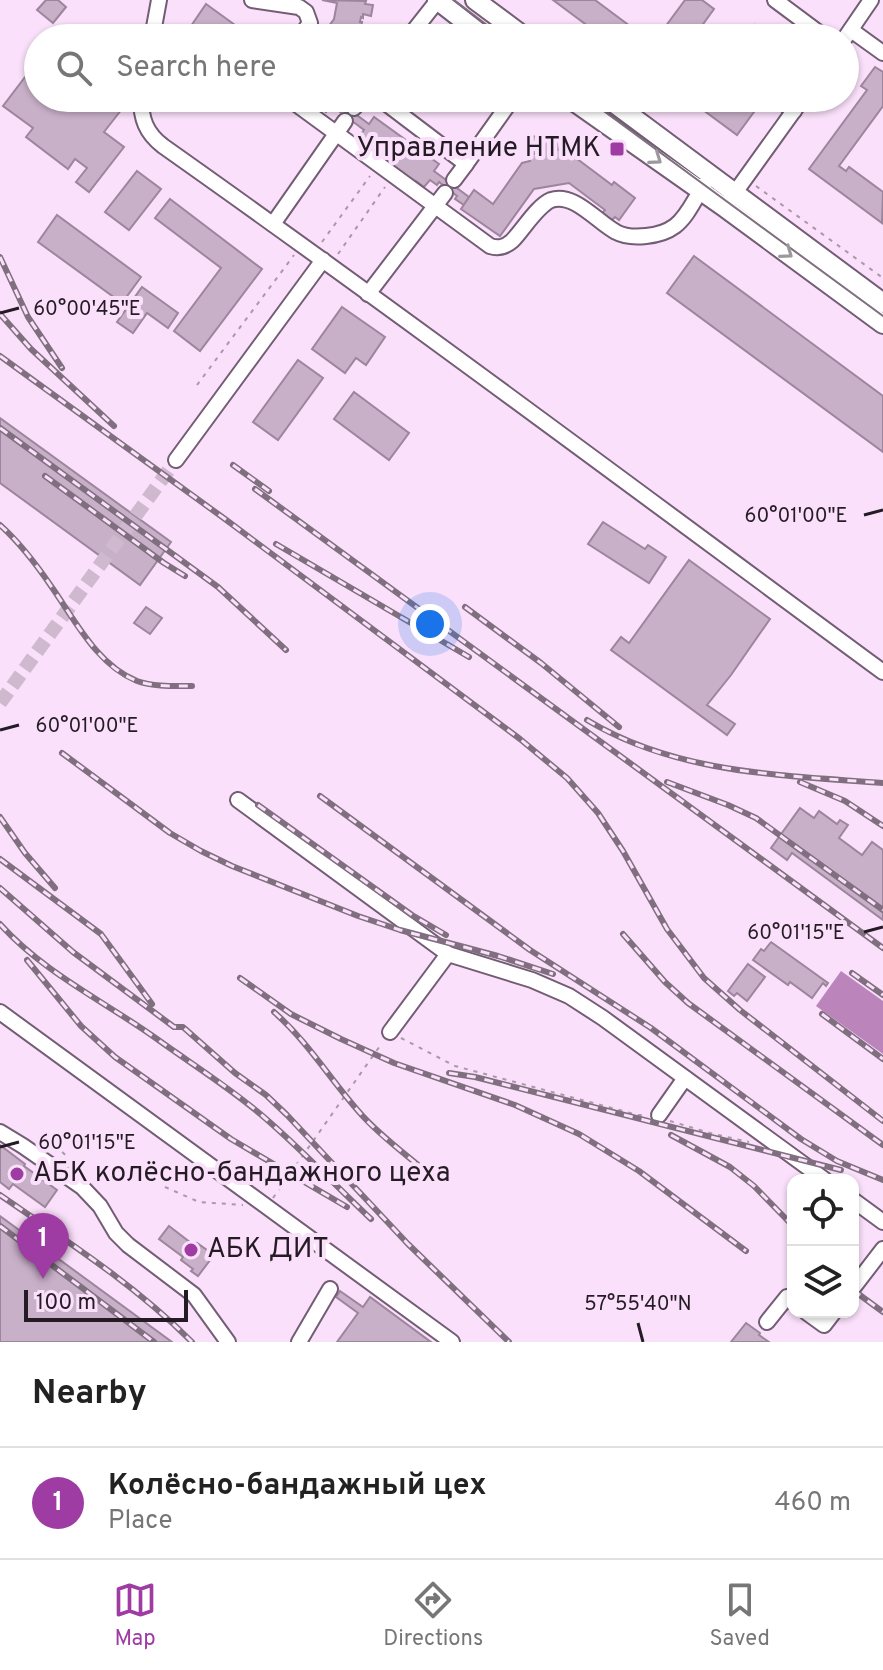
<!DOCTYPE html>
<meta charset="utf-8">
<style>
:root{--surface:#fff;--page:#f6f6f6;--text:#222;--muted:#767676;--line:#e0e0e0;--accent:#9e3ca3}
body{margin:0;font-family:Overpass,sans-serif;background:var(--page);color:var(--text)}
.controls{position:absolute;right:24px;bottom:24px;display:grid;overflow:hidden;border-radius:16px;box-shadow:0 2px 6px #0004}
.controls button{width:72px;height:72px;display:grid;place-items:center;padding:0;border:0;border-bottom:2px solid var(--line);background:var(--surface);color:var(--text);font:40px sans-serif}
.scale{position:absolute;left:24px;bottom:20px;width:164px;box-sizing:border-box;padding-left:8px;border:4px solid #241b24;border-top:0;font-size:22px;line-height:28px;white-space:nowrap;color:#241b24;-webkit-text-stroke:6px #fae0fa;paint-order:stroke}
.you{position:absolute;left:430px;top:624px;width:28px;height:28px;margin:-20px;border:6px solid #fff;border-radius:50%;background:#1a73e8;box-shadow:0 0 0 12px #1a73e833}
.badge{display:grid;place-items:center;width:52px;height:52px;border-radius:50%;background:var(--accent);color:#fff;font-size:26px;font-weight:700}
.pin{position:absolute;translate:-50% -66px;filter:drop-shadow(0 2px 4px #0008)}
.pin::after{content:'';position:absolute;top:42px;width:28px;height:24px;background:inherit;clip-path:polygon(0 0,100% 0,50% 100%)}
.list{margin:0;padding:0;list-style:none}
h2{display:flex;justify-content:space-between;align-items:center;height:104px;margin:0;padding:0 32px;font-size:34px}
h2 small{font-size:26px;font-weight:400;color:var(--muted)}
.list li{display:grid;grid-template-columns:52px 1fr auto;gap:24px;align-items:center;box-sizing:border-box;height:112px;padding:0 32px;border-top:2px solid var(--line)}
.list b{display:block;font-size:30px;white-space:nowrap}
.list p{margin:0;font-size:26px;white-space:nowrap;color:var(--muted)}
.list em{font-size:26px;font-style:normal;color:var(--muted)}
.icon{flex:none;width:44px;height:44px;fill:none;stroke:currentColor;stroke-width:2;stroke-linecap:round;stroke-linejoin:round}
.map{position:relative;flex:none;width:883px;height:1342px;overflow:hidden}
.search{position:absolute;background:var(--surface);box-shadow:0 2px 6px #0004;left:24px;right:24px;top:24px;height:88px;display:flex;align-items:center;gap:20px;box-sizing:border-box;padding:0 28px;border-radius:44px;color:var(--muted);font-size:30px}
.sheet{height:216px;background:var(--surface)}
nav{display:flex;justify-content:space-around;align-items:center;box-sizing:border-box;height:112px;border-top:2px solid var(--line);background:var(--surface);font-size:22px;color:var(--muted)}
nav a{display:grid;justify-items:center;gap:4px}
nav .on{color:var(--accent)}
.map>svg:first-child{display:block}
</style>
<div class="map">
<svg width="883" height="1342" viewBox="0 0 883 1342">
<rect width="100%" height="100%" fill="#fae0fa"/>
<path fill="#bb85bc" d="M841 971 883 1001V1054L816 1006Z"/>
<g fill="#c9b0c9" stroke="#9d859d" stroke-width="2">
<path d="M46 0H58L66 7 53 23 37 10Z"/>
<path d="M322 0 366 1 365 4 373 5 371 16 363 14V18L361 17 360 22H362L360 33 355 32 353 38H320L334 19 337 3Z"/>
<path d="M553 0H595L646 38H604Z"/>
<path d="M685 0H702L714 9 693 38H657Z"/>
<path d="M206 4 253 38H207L191 26Z"/>
<path d="M755 25 772 38H745Z"/>
<path d="M38 60V98H109L122 109 104 132 124 147 89 192 76 182 87 168 75 159 68 169 26 137 33 128 3 106Z"/>
<path d="M875 67 883 72V106L839 166 846 171 849 167 883 192 882 223 809 169 867 90 861 86Z"/>
<path d="M307 98H336L326 112Z"/>
<path d="M699 98H757L762 101 737 135 695 104Z"/>
<path d="M335 99 369 124 374 117 439 164 434 171 469 197 464 205 455 199 457 196 439 182 437 185 430 180 424 187 416 181 415 183 364 147 366 144 358 138 364 130 331 105Z"/>
<path d="M555 133 558 150H563L564 156 572 155 612 185 614 182 635 198 619 220 615 217 612 220 602 213 605 210 569 183 534 189 500 236 461 209 474 190 493 204 522 163 530 161 529 155 534 154 531 137Z"/>
<path d="M137 171 161 189 129 230 105 212Z"/>
<path d="M170 199 262 269 200 351 174 331 221 268 155 218Z"/>
<path d="M57 215 141 277 122 303 38 242Z"/>
<path d="M694 256 883 396V452L667 293Z"/>
<path d="M142 287 178 313 168 328 147 313 133 333 117 322Z"/>
<path d="M342 307 385 337 366 365 356 358 345 373 312 349Z"/>
<path d="M298 360 323 378 278 440 253 422Z"/>
<path d="M354 392 409 433 389 460 334 419Z"/>
<path d="M0 418 171 542 140 585 0 483Z"/>
<path d="M603 522 645 549 648 545 666 557 649 583 588 544Z"/>
<path d="M689 560 770 619 731 675 707 705 735 724 727 735 611 650 621 637 629 643Z"/>
<path d="M146 607 162 618 150 634 134 623Z"/>
<path d="M800 808 814 818 819 811 837 824 840 820 848 825 839 838 862 855 872 842 883 850V920L792 853 787 860 771 848Z"/>
<path d="M771 942 828 983 826 986 823 983 812 998 790 982 788 985 753 960 761 949 764 951Z"/>
<path d="M748 964 765 977 747 1001 737 993 734 996 728 991Z"/>
<path d="M0 1145 25 1164 24 1166 57 1190 45 1207 13 1184 9 1189 0 1182Z"/>
<path d="M0 1216 172 1342H0Z"/>
<path d="M169 1226 195 1246 197 1243 214 1255 198 1276 191 1271 193 1269 181 1260 183 1257 159 1239Z"/>
<path d="M340 1291 363 1307 370 1297 431 1342H337L358 1313 336 1297Z"/>
<path d="M746 1323 760 1333 759 1335 769 1342H731Z"/>
</g>
<g fill="none" stroke-linecap="round" stroke-linejoin="round">
<path stroke="#cfb9cf" stroke-width="14" stroke-dasharray="14 7" stroke-linecap="butt" d="M0 703 176 460"/>
<g stroke="#735d74" stroke-width="18">
<g id="minor">
<path d="M252 0 299 7 306 12 310 23 299 38"/>
<path d="M775 0 826 38"/>
<path d="M851 30 883 53"/>
<path d="M152 38 159 0"/>
<path d="M408 38 438 0"/>
<path d="M845 38 871 0"/>
<path d="M141 98C141 119 146 133 163 146 405 317 644 496 883 672"/>
<path d="M288 98 490 246C499 249 505 247 512 241 523 230 537 206 551 200 574 192 597 222 616 232 625 237 636 237 646 236 657 235 667 232 675 226 688 216 695 198 704 185"/>
<path d="M379 98 466 164 513 98"/>
<path d="M777 98 794 111"/>
<path d="M354 108 362 98"/>
<path d="M454 180 466 164"/>
<path d="M729 201 803 98"/>
<path d="M273 224 345 121"/>
<path d="M368 294 445 193"/>
<path d="M176 460 323 260"/>
<path d="M238 800 448 954"/>
<path d="M0 1012 452 1342"/>
<path d="M390 1032 448 954 532 980 569 996 603 1018 825 1180"/>
<path d="M659 1115 685 1078"/>
<path d="M0 1132 23 1146 82 1187 100 1206 116 1233 128 1245 194 1295 228 1342"/>
<path d="M853 1200 883 1222"/>
<path d="M853 1288 883 1249"/>
<path d="M806 1312 824 1325 834 1312"/>
<path d="M767 1322 787 1297 793 1302"/>
<path d="M299 1342 330 1289"/>
</g>
</g>
<g stroke="#735d74" stroke-width="22">
<g id="major">
<path d="M437 0 486 38"/>
<path d="M475 0 526 38"/>
<path d="M569 98 724 207 883 324"/>
<path d="M607 98 883 303"/>
</g>
</g>
<g stroke="#aa97aa" stroke-width="2" stroke-dasharray="4 6" stroke-linecap="butt">
<path d="M756 186 883 278"/>
<path d="M322 242 370 176"/>
<path d="M338 254 385 187"/>
<path d="M197 385 294 255"/>
<path d="M401 1038 455 1066 638 1115H645"/>
<path d="M670 1121 710 1133 749 1142"/>
<path d="M55 1145 80 1169"/>
<path d="M165 1187 199 1202 243 1205"/>
<path d="M273 1198 382 1043"/>
</g>
<use href="#minor" stroke="#fff" stroke-width="14"/>
<use href="#major" stroke="#fff" stroke-width="18"/>
<g stroke="#7f6f7f" stroke-width="2">
<path d="M454 0 504 38"/>
<path d="M586 98 883 316"/>
</g>
<g stroke="#7f6f7f" stroke-width="6">
<g id="rail">
<path d="M0 257 28 317 62 368"/>
<path d="M0 314 31 349 114 426"/>
<path d="M0 356 225 519 520 739 567 778 598 813 623 851 667 929 704 978 740 1010 883 1121"/>
<path d="M0 428 218 587 286 650"/>
<path d="M233 465 269 491"/>
<path d="M45 476 164 563 185 576"/>
<path d="M255 489 883 948"/>
<path d="M0 525C20 543 36 564 51 586 75 620 97 665 137 681 154 687 174 686 192 686"/>
<path d="M276 544 469 657"/>
<path d="M465 607 541 663 619 727"/>
<path d="M587 720C677 774 781 775 883 783"/>
<path d="M62 753 170 833 201 851 232 866 358 916 400 930 498 956 553 974"/>
<path d="M667 782 728 805 756 818 883 910"/>
<path d="M800 782 845 801 883 826"/>
<path d="M320 796 530 950 651 1028 801 1139 837 1161 883 1180"/>
<path d="M258 805 412 915 446 935"/>
<path d="M0 817 25 853 55 888"/>
<path d="M0 859 101 934 152 1004"/>
<path d="M0 888 73 952 174 1027H183L235 1073 266 1095 287 1115 408 1244 509 1342"/>
<path d="M0 924C44 973 104 1001 157 1039 193 1065 232 1089 265 1118 302 1150 336 1186 371 1219"/>
<path d="M623 934 665 982 688 1003 883 1145"/>
<path d="M27 960 81 1026 115 1057 231 1139 347 1207"/>
<path d="M852 973 883 995"/>
<path d="M240 978 291 1014 341 1039 394 1063 515 1105 579 1134 639 1171 746 1251"/>
<path d="M274 1012C308 1042 330 1079 360 1113 380 1136 407 1155 430 1175"/>
<path d="M822 1014 883 1059"/>
<path d="M449 1073 475 1077 841 1170"/>
<path d="M671 1135 730 1167 754 1186 793 1226"/>
<path d="M0 1195C67 1241 135 1285 192 1342"/>
<path d="M0 1226 154 1342"/>
<path d="M853 1290 883 1312"/>
</g>
</g>
<use href="#rail" stroke="#fae0fa" stroke-width="3" stroke-dasharray="9" stroke-linecap="butt"/>
</g>
<defs><path id="oneway-chevron" d="M-2-3.5L2.5 0L-2 3.5" fill="none" stroke-width="1.6" stroke-linecap="round" stroke-linejoin="round" transform="scale(2)"/></defs>
<g stroke="#9c989c">
<use href="#oneway-chevron" transform="translate(656 159) rotate(35)"/>
<use href="#oneway-chevron" transform="translate(787 253) rotate(36)"/>
</g>
<path fill="none" stroke="#241b24" stroke-width="3" d="M0 313 19 308M864 515 883 510M0 730 19 725M864 932 883 927M0 1147 19 1142M638 1323 643 1342"/>
<g fill="#9e3ca3" stroke="#fae0fa" stroke-width="3">
<rect x="609" y="141" width="16" height="16" rx="4"/>
<circle cx="17" cy="1174" r="8"/>
<circle cx="191" cy="1250" r="8"/>
</g>
<g text-anchor="middle" dominant-baseline="central" stroke-width="8" stroke-linejoin="round" paint-order="stroke">
<g font-size="28" fill="#241b24" stroke="#fae0fa" text-anchor="start">
<text x="601" y="149" text-anchor="end">Управление НТМК</text>
<text x="33" y="1174">АБК колёсно-бандажного цеха</text>
<text x="207" y="1250">АБК ДИТ</text>
</g>
</g>
<g font-size="20" text-anchor="middle" fill="#241b24" stroke="#fae0fa" stroke-width="8" stroke-linejoin="round" paint-order="stroke">
<text x="87" y="315">60°00'45"E</text>
<text x="796" y="522">60°01'00"E</text>
<text x="87" y="732">60°01'00"E</text>
<text x="796" y="939">60°01'15"E</text>
<text x="87" y="1149">60°01'15"E</text>
<text x="638" y="1310">57°55'40"N</text>
</g>
</svg>
<div class="controls">
<button><svg class="icon" aria-label="locate" viewBox="0 0 24 24"><circle cx="12" cy="12" r="6"/><path d="M12 2v4M12 18v4M2 12h4M18 12h4"/></svg></button>
<button><svg class="icon" aria-label="layers" viewBox="0 0 24 24"><path d="M12 4l9 5-9 5-9-5zM3 14l9 5 9-5"/></svg></button>
</div>
<div class="scale">100 m</div>
<div class="you"></div>
<div class="pin badge" style="left:43px;top:1279px">1</div>
<div class="search"><svg class="icon" aria-label="search" viewBox="0 0 24 24"><circle cx="10" cy="10" r="6"/><path d="M15 15l6 6"/></svg>Search here</div>
</div>
<section class="sheet">
<h2>Nearby<small></small></h2>
<ul class="list">
<li><span class="badge">1</span><div><b>Колёсно-бандажный цех</b><p>Place</p></div><em>460 m</em></li>
</ul>
</section>
<nav>
<a class="on"><svg class="icon" aria-label="map" viewBox="0 0 24 24"><path d="M3 6l6-2 6 2 6-2v14l-6 2-6-2-6 2zM9 4v14M15 6v14"/></svg>Map</a>
<a><svg class="icon" aria-label="directions" viewBox="0 0 24 24"><path d="M12 3l9 9-9 9-9-9zM9 14v-3h6M13 9l2 2-2 2"/></svg>Directions</a>
<a><svg class="icon" aria-label="saved" viewBox="0 0 24 24"><path d="M7 4h10v16l-5-4-5 4z"/></svg>Saved</a>
</nav>
